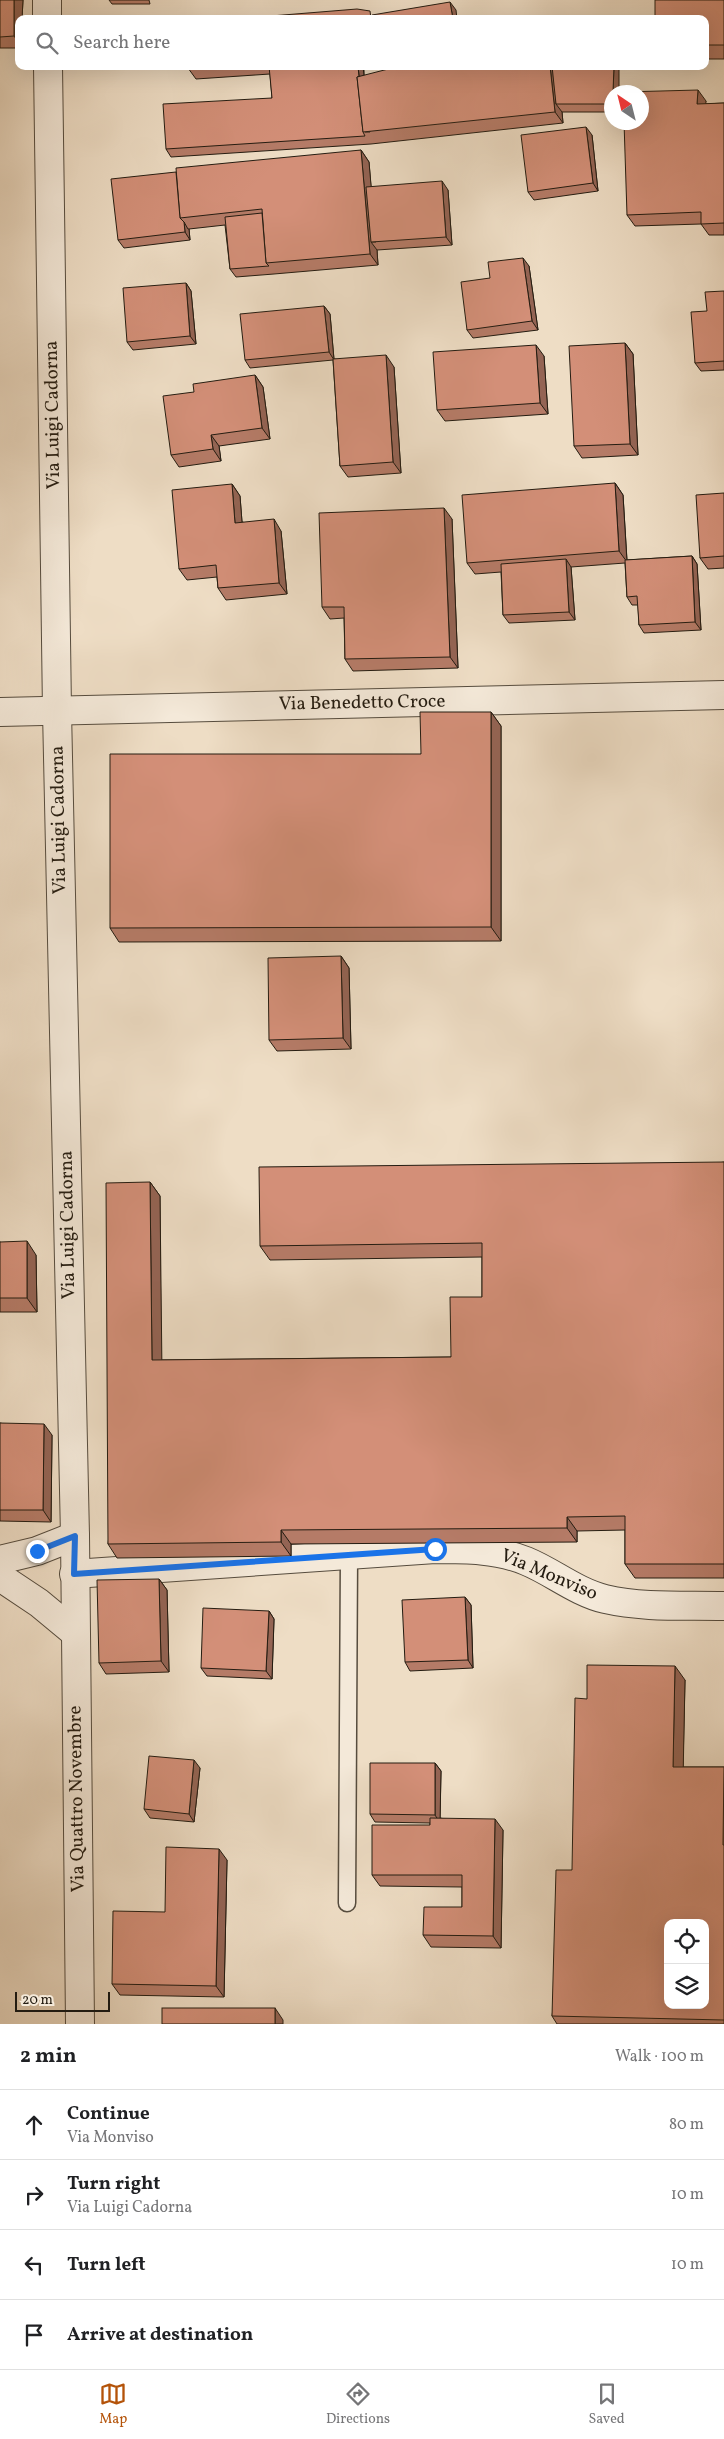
<!DOCTYPE html>
<meta charset="utf-8">
<style>
:root{--surface:#fff;--page:#f6f6f6;--text:#202124;--muted:#757577;--line:#e0e0e0;--accent:#b45309}
body{margin:0;font-family:Vollkorn,serif;background:var(--page);color:var(--text)}
.controls{position:absolute;right:15px;bottom:15px;display:grid;overflow:hidden;border-radius:10px;box-shadow:0 5px 20px #0002}
.controls button{width:45px;height:45px;display:grid;place-items:center;padding:0;border:0;border-bottom:1px solid var(--line);background:var(--surface);color:var(--text);font:25px sans-serif}
.compass{position:absolute;left:604px;top:85px;width:45px;height:45px;border-radius:50%;background:var(--surface);box-shadow:0 5px 20px #0002;rotate:325deg}
.scale{position:absolute;left:15px;bottom:12px;width:95px;box-sizing:border-box;padding-left:5px;border:2px solid #241c11;border-top:0;font-size:14px;line-height:18px;white-space:nowrap;color:#241c11;-webkit-text-stroke:4px #f4e9d9;paint-order:stroke}
.stop{position:absolute;width:15px;height:15px;margin:-11px;border:4px solid #1a73e8;border-radius:50%;background:#fff}
.stop.end{background:#1a73e8;border-color:#fff;box-shadow:0 1px 5px #0008}
.list{margin:0;padding:0;list-style:none}
h2{display:flex;justify-content:space-between;align-items:center;height:65px;margin:0;padding:0 20px;font-size:21px}
h2 small{font-size:16px;font-weight:400;color:var(--muted)}
.list li{display:grid;grid-template-columns:32px 1fr auto;gap:15px;align-items:center;box-sizing:border-box;height:70px;padding:0 20px;border-top:1px solid var(--line)}
.list b{display:block;font-size:19px;white-space:nowrap}
.list p{margin:0;font-size:16px;white-space:nowrap;color:var(--muted)}
.list em{font-size:16px;font-style:normal;color:var(--muted)}
.icon{flex:none;width:28px;height:28px;fill:none;stroke:currentColor;stroke-width:2;stroke-linecap:round;stroke-linejoin:round}
.map{position:relative;flex:none;width:724px;height:2024px;overflow:hidden}
.search{position:absolute;background:var(--surface);box-shadow:0 5px 20px #0002;left:15px;right:15px;top:15px;height:55px;display:flex;align-items:center;gap:12px;box-sizing:border-box;padding:0 18px;border-radius:10px;color:var(--muted);font-size:19px}
.sheet{height:345px;background:var(--surface)}
nav{display:flex;justify-content:space-around;align-items:center;box-sizing:border-box;height:70px;border-top:1px solid var(--line);background:var(--surface);font-size:14px;color:var(--muted)}
nav a{display:grid;justify-items:center;gap:2px}
nav .on{color:var(--accent)}
.map>svg:first-child{display:block}
</style>
<div class="map">
<svg width="724" height="2024" viewBox="0 0 724 2024">
<rect width="100%" height="100%" fill="#eeddc5"/>
<filter id="stains"><feTurbulence type="fractalNoise" baseFrequency=".004" numOctaves="4"/><feColorMatrix values="0 0 0 0 .2 0 0 0 0 .09 0 0 0 0 .02 0 0 0 .5 -.17"/></filter>
<radialGradient id="worn" r=".72"><stop offset=".6" stop-color="#630" stop-opacity="0"/><stop offset="1" stop-color="#630" stop-opacity=".3"/></radialGradient>
<g fill="none" stroke-linecap="round" stroke-linejoin="round">
<g stroke="#564c3e" stroke-width="19">
<path id="service" d="M347 1903 349 1555"/>
</g>
<g stroke="#564c3e" stroke-width="30">
<g id="minor">
<path d="M0 712 724 695"/>
<path d="M0 1560 37 1551 75 1536"/>
<path d="M74 1574 435 1549C466 1549 497 1549 526 1561 553 1572 576 1592 605 1599 644 1608 685 1605 724 1606"/>
<path d="M0 1577 39 1603 74 1632"/>
</g>
</g>
<g stroke="#564c3e" stroke-width="30">
<g id="tertiary">
<path d="M47 0V19"/>
<path d="M48 66 57 711 75 1536 80 2024"/>
</g>
</g>
<use href="#service" stroke="#f4e9d9" stroke-width="16"/>
<use href="#minor" stroke="#f4e9d9" stroke-width="28"/>
<use href="#tertiary" stroke="#f4e9d9" stroke-width="28"/>
</g>
<g fill="#b57b67" stroke="#241c11">
<path d="M0 0H23L22 19H19V48H0Z"/>
<path d="M109 0H149L150 4H112Z"/>
<path d="M724 0V59H705V19Z"/>
<path d="M188 66H364V76L612 92V112H562L563 123 371 144 171 157 166 149 272 98 270 74 196 79 188 68Z"/>
<path d="M706 101 705 104 724 103V235H709L701 224 635 226 627 215Z"/>
<path d="M592 135 598 191 534 200 528 192Z"/>
<path d="M361 150 369 162 371 187 448 190 452 245 377 250 378 265 274 274 236 277 230 269 225 225 189 229 190 240 124 248 118 240Z"/>
<path d="M529 266 538 330 473 338 467 330 490 278Z"/>
<path d="M186 283 191 291 196 344 133 350 127 342Z"/>
<path d="M724 291V370L701 371 695 363 707 311Z"/>
<path d="M324 306 330 314 334 359 394 367 401 473 348 477 340 466 333 360 250 368 245 360Z"/>
<path d="M625 343 633 354 638 455 582 458 574 446Z"/>
<path d="M544 356 548 414 445 421 437 410Z"/>
<path d="M255 375 263 387 270 439 219 446 221 461 179 467 171 455Z"/>
<path d="M615 483 623 495 627 560 692 556 697 564 701 630 644 633 639 625 638 605H632L627 597 625 563 571 567 575 620 509 623 503 615 501 572 475 574 467 563Z"/>
<path d="M232 484 240 496 242 522 281 531 287 594 226 600 218 588 217 577 187 580 179 569Z"/>
<path d="M724 493V568L708 569 700 558Z"/>
<path d="M452 519 458 668 353 671 345 659 344 618 330 619 322 607Z"/>
<path d="M491 712 501 726V941L119 942 110 928 421 754Z"/>
<path d="M341 956 349 968 351 1049 277 1051 269 1040Z"/>
<path d="M724 1162V1578H635L625 1564V1530L577 1531V1542L291 1544V1556L117 1558 108 1544 150 1182 160 1196 161 1360 451 1357 482 1297V1257L270 1260 260 1246Z"/>
<path d="M0 1242 36 1255 37 1312H0Z"/>
<path d="M0 1423 52 1435 51 1522 0 1521Z"/>
<path d="M159 1579 167 1590 169 1672 106 1674 99 1663Z"/>
<path d="M465 1597 471 1605 473 1668 410 1671 405 1662Z"/>
<path d="M269 1611 274 1619 272 1679 207 1676 201 1668Z"/>
<path d="M685 1680 683 1767H724V2024H557L552 2016 572 1870Z"/>
<path d="M435 1763 441 1771 440 1818 503 1830 501 1948 431 1947 423 1935 462 1907V1887L380 1886 372 1875 430 1825V1823L375 1822 370 1814Z"/>
<path d="M200 1768 194 1822 150 1818 144 1809Z"/>
<path d="M227 1860 224 1997 120 1995 112 1984 165 1912Z"/>
</g>
<g fill="#946454" stroke="#241c11">
<path d="M14 0H23L22 19H19V43L14 36Z"/>
<path d="M450 2 456 10 457 19H453Z"/>
<path d="M358 66H363L370 132H365Z"/>
<path d="M550 66H556V104L562 112 563 123 555 112Z"/>
<path d="M614 66H619V92H613Z"/>
<path d="M698 90 706 101 705 116 697 104Z"/>
<path d="M586 127 592 135 598 191 593 183Z"/>
<path d="M361 150 369 162 376 242H371L377 250 378 265 370 254Z"/>
<path d="M442 181 448 190 452 245 446 237Z"/>
<path d="M184 222 188 229H189L190 240 185 232Z"/>
<path d="M523 258 529 266 538 330 532 321Z"/>
<path d="M186 283 191 291 196 344 190 336Z"/>
<path d="M324 306 330 314 334 360 329 352Z"/>
<path d="M625 343 633 354 638 455 630 444Z"/>
<path d="M536 345 544 356 548 414 540 403Z"/>
<path d="M386 355 394 367 401 473 393 462Z"/>
<path d="M255 375 263 387 270 439 262 428Z"/>
<path d="M211 435 219 446 221 461 213 449Z"/>
<path d="M615 483 623 495 627 562 619 551Z"/>
<path d="M232 484 240 496 243 535 235 523Z"/>
<path d="M444 508 452 519 458 668 450 657Z"/>
<path d="M274 519 281 531 287 594 279 583Z"/>
<path d="M692 556 697 564 701 630 695 622Z"/>
<path d="M566 559 571 567 575 620 569 612Z"/>
<path d="M491 712 501 726V941L491 927Z"/>
<path d="M341 956 349 968 351 1049 343 1038Z"/>
<path d="M150 1182 160 1196 162 1374 152 1360Z"/>
<path d="M27 1241 36 1255 37 1312 27 1298Z"/>
<path d="M44 1424 52 1435 51 1522 43 1510Z"/>
<path d="M567 1517 577 1531V1542L567 1528Z"/>
<path d="M281 1530 291 1544V1556L281 1542Z"/>
<path d="M159 1579 167 1590 169 1672 161 1661Z"/>
<path d="M465 1597 471 1605 473 1668 468 1660Z"/>
<path d="M269 1611 274 1619 272 1679 266 1671Z"/>
<path d="M675 1666 685 1680 683 1780 673 1767Z"/>
<path d="M194 1760 200 1768 194 1822 189 1814Z"/>
<path d="M435 1763 441 1771 440 1823 435 1815Z"/>
<path d="M495 1819 503 1830 501 1948 493 1936Z"/>
<path d="M219 1849 227 1860 224 1997 216 1986Z"/>
<path d="M275 2008 283 2020V2024H275Z"/>
</g>
<g fill="#d38f78" stroke="#241c11" fill-rule="evenodd">
<path d="M0 0H14V36L0 37Z"/>
<path d="M655 0H724V45H705V19H655Z"/>
<path d="M450 2 453 19H373L372 15Z"/>
<path d="M357 9 370 11 371 19H234Z"/>
<path d="M188 66H211L188 68Z"/>
<path d="M269 66H358L359 77H357L363 132 365 136 166 149 163 104 272 98Z"/>
<path d="M400 66H550L555 112 363 132 357 77Z"/>
<path d="M552 66H614L613 92H612V104H556Z"/>
<path d="M698 90 697 104 724 103V223L701 224V212L627 215 624 122H642V92H623Z"/>
<path d="M586 127 593 183 528 192 521 135Z"/>
<path d="M361 150 370 254 266 263 262 209 180 218 176 168Z"/>
<path d="M176 172 180 218 184 222 185 232 118 240 111 179Z"/>
<path d="M442 181 446 237 371 242 366 187Z"/>
<path d="M262 213 266 263 269 266 230 269 225 217Z"/>
<path d="M523 258 532 321 467 330 461 282 490 278 488 262Z"/>
<path d="M186 283 190 336 127 342 123 288Z"/>
<path d="M724 291V361L695 363 691 312 707 311 705 292Z"/>
<path d="M324 306 329 352 245 360 240 314Z"/>
<path d="M625 343 630 444 574 446 569 346Z"/>
<path d="M536 345 540 403 437 410 433 352Z"/>
<path d="M386 355 393 462 340 466 333 359Z"/>
<path d="M255 375 262 428 211 435 213 449 171 455 163 396 194 392 193 384Z"/>
<path d="M615 483 619 551 467 563 462 495Z"/>
<path d="M232 484 235 523 274 519 279 583 218 588 216 565 179 569 172 490Z"/>
<path d="M724 493V556L700 558 696 495Z"/>
<path d="M444 508 450 657 345 659 344 607H322L319 513Z"/>
<path d="M692 556 695 622 639 625 637 596 627 597 625 560Z"/>
<path d="M566 559 569 612 503 615 501 564Z"/>
<path d="M420 712H491V927L110 928V754H421Z"/>
<path d="M341 956 343 1038 269 1040 268 958Z"/>
<path d="M724 1162V1564H625V1516L567 1517V1528L281 1530V1542L108 1544 106 1183 150 1182 152 1360 451 1357 450 1297H482V1243L260 1246 259 1167Z"/>
<path d="M27 1241V1298H0V1242Z"/>
<path d="M0 1423 44 1424 43 1510H0Z"/>
<path d="M159 1579 161 1661 99 1663 97 1580Z"/>
<path d="M465 1597 468 1660 405 1662 402 1600Z"/>
<path d="M203 1608 269 1611 266 1671 201 1668Z"/>
<path d="M587 1665 675 1666 673 1767H724L723 1845H724V2020L552 2016 556 1870H572L575 1698 587 1699ZM668 1923H705V2005H668Z"/>
<path d="M149 1756 194 1760 189 1814 144 1809Z"/>
<path d="M370 1763H435V1815L370 1814Z"/>
<path d="M430 1818 495 1819 493 1936 423 1935 424 1907H462V1875H372V1825H430Z"/>
<path d="M166 1847 219 1849 216 1986 112 1984 113 1911 165 1912Z"/>
<rect x="162" y="2008" width="113" height="16"/>
</g>
<g fill="none" stroke-linecap="round" stroke-linejoin="round">
<path stroke="#1a73e8" stroke-width="6" d="M37 1551 75 1536 74 1574 435 1549"/>
</g>
<g text-anchor="middle" dominant-baseline="central" stroke-width="4" stroke-linejoin="round" paint-order="stroke">
<g font-size="19" fill="#241c11" stroke="#f4e9d9">
<text transform="translate(53 415) rotate(-91)">Via Luigi Cadorna</text>
<text transform="translate(362 703) rotate(-1)">Via Benedetto Croce</text>
<text transform="translate(59 820) rotate(-91)">Via Luigi Cadorna</text>
<text transform="translate(68 1225) rotate(-91)">Via Luigi Cadorna</text>
<text transform="translate(549 1575) rotate(23)">Via Monviso</text>
<text transform="translate(77 1799) rotate(-91)">Via Quattro Novembre</text>
</g>
</g>
<rect width="100%" height="100%" filter="url(#stains)"/>
<rect width="100%" height="100%" fill="url(#worn)"/>
</svg>
<div class="controls">
<button><svg class="icon" aria-label="locate" viewBox="0 0 24 24"><circle cx="12" cy="12" r="6"/><path d="M12 2v4M12 18v4M2 12h4M18 12h4"/></svg></button>
<button><svg class="icon" aria-label="layers" viewBox="0 0 24 24"><path d="M12 4l9 5-9 5-9-5zM3 14l9 5 9-5"/></svg></button>
</div>
<svg class="compass" viewBox="-18 -18 36 36"><path d="M0-13l5 13h-10z" fill="#e53935"/><path d="M0 13l5-13h-10z" fill="#757577"/></svg>
<div class="scale">20 m</div>
<div class="stop" style="left:435px;top:1549px"></div>
<div class="stop end" style="left:37px;top:1551px"></div>
<div class="search"><svg class="icon" aria-label="search" viewBox="0 0 24 24"><circle cx="10" cy="10" r="6"/><path d="M15 15l6 6"/></svg>Search here</div>
</div>
<section class="sheet">
<h2>2 min<small>Walk · 100 m</small></h2>
<ul class="list">
<li><svg class="icon" aria-label="ahead" viewBox="0 0 24 24"><path d="M12 20V5M6 11l6-6 6 6"/></svg><div><b>Continue</b><p>Via Monviso</p></div><em>80 m</em></li>
<li><svg class="icon" aria-label="right" viewBox="0 0 24 24"><path d="M7 20v-9h11M14 6l5 5-5 5"/></svg><div><b>Turn right</b><p>Via Luigi Cadorna</p></div><em>10 m</em></li>
<li><svg class="icon" aria-label="left" viewBox="0 0 24 24"><path d="M17 20v-9H6M10 6l-5 5 5 5"/></svg><div><b>Turn left</b></div><em>10 m</em></li>
<li><svg class="icon" aria-label="arrive" viewBox="0 0 24 24"><path d="M6 21V4h12l-3 4 3 4H6"/></svg><div><b>Arrive at destination</b></div></li>
</ul>
</section>
<nav>
<a class="on"><svg class="icon" aria-label="map" viewBox="0 0 24 24"><path d="M3 6l6-2 6 2 6-2v14l-6 2-6-2-6 2zM9 4v14M15 6v14"/></svg>Map</a>
<a><svg class="icon" aria-label="directions" viewBox="0 0 24 24"><path d="M12 3l9 9-9 9-9-9zM9 14v-3h6M13 9l2 2-2 2"/></svg>Directions</a>
<a><svg class="icon" aria-label="saved" viewBox="0 0 24 24"><path d="M7 4h10v16l-5-4-5 4z"/></svg>Saved</a>
</nav>
